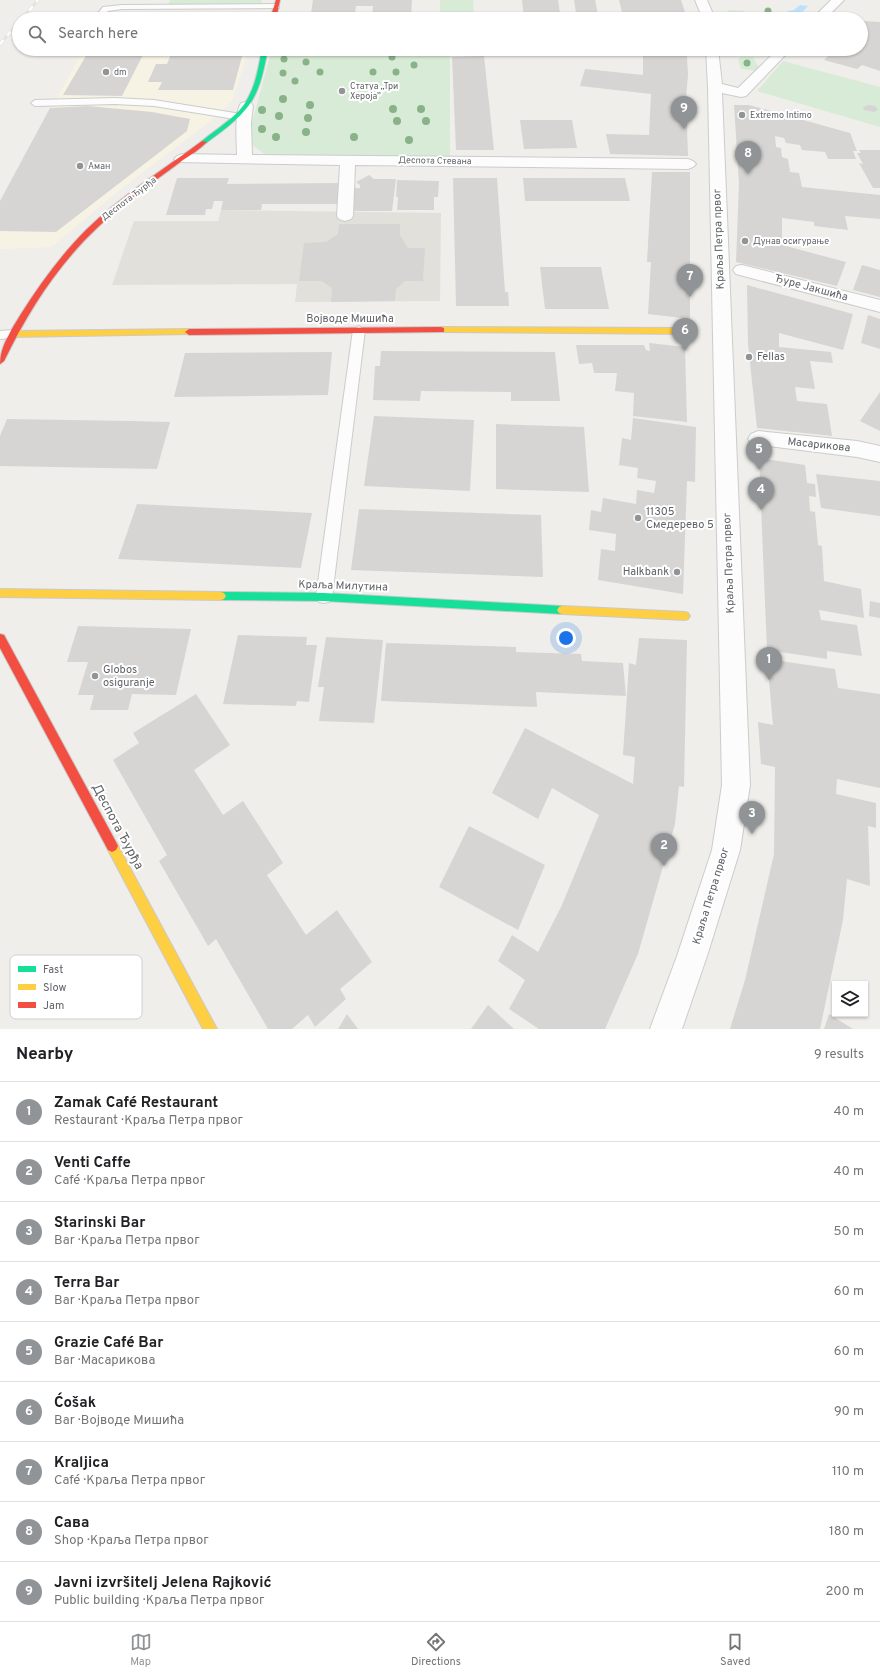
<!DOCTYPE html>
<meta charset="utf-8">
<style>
:root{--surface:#fff;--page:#f6f6f6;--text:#202124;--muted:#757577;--line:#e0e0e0;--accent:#919496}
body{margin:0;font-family:Overpass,sans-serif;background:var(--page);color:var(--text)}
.controls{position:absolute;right:12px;bottom:12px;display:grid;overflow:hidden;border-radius:0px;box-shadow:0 1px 3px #0004}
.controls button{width:36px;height:36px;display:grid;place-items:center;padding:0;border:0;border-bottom:1px solid var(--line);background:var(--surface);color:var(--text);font:20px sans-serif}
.you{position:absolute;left:566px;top:638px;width:14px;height:14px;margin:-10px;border:3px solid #fff;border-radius:50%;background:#1a73e8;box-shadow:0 0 0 6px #1a73e833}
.badge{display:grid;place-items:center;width:26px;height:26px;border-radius:50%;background:var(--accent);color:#fff;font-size:13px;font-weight:700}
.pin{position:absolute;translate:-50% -33px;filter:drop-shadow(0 1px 2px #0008)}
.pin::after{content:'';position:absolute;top:21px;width:14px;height:12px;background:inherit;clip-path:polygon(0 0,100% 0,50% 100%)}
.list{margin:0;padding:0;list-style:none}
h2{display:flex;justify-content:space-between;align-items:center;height:52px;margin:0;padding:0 16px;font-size:17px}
h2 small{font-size:13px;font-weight:400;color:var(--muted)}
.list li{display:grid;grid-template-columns:26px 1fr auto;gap:12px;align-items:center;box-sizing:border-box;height:60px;padding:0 16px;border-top:1px solid var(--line)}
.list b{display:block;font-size:15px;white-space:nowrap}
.list p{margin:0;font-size:13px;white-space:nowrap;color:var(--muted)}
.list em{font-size:13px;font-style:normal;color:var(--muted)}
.icon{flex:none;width:22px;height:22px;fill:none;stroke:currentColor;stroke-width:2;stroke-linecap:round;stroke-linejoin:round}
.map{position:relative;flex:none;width:880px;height:1029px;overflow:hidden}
.search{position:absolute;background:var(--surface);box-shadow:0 1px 3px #0004;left:12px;right:12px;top:12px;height:44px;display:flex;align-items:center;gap:10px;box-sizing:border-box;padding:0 14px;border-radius:22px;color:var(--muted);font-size:15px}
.sheet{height:592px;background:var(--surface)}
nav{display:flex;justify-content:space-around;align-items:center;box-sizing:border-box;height:56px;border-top:1px solid var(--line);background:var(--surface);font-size:11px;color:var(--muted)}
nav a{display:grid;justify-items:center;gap:2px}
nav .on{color:var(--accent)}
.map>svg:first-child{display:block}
</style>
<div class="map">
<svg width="880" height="1029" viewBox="0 0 880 1029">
<rect width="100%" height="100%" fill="#efeeea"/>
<g fill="#f7f3e4">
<path d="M261 12 259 19H105L109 13Z"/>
<path d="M84 49H249L232 101 209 122 121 189 51 247 0 249V201Z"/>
</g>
<path fill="#e2e0da" d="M221 210 441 213 440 301 295 302 297 284 112 285 134 221H218Z"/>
<g fill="#d8ebd6">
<path d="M170 0H262L261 5 168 4Z"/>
<path d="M440 0H473L474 19H440Z"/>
<path d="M729 10 744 11 748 19H730L727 13Z"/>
<path d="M272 49H450V157L267 156 247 141Z"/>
<path d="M741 57H753L759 68 757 71 741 69 738 60Z"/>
<path d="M783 61 880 87V127L757 91Z"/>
</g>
<path fill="#bfe0f9" d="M800 5 808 6 796 19H775L778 16 783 17 788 11 794 10Z"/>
<g fill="#d6d5d3">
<path d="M313 0H412L411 19H372L373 6H356L355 13H311Z"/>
<path d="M522 0H558L561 19H524Z"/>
<path d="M574 0H595L599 19H577Z"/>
<path d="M619 0H681L685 12H677L680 19H653L650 12H622Z"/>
<path d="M66 14 95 15 92 19H62Z"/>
<path d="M109 16 162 17 161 19H108Z"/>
<path d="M863 21 880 22V71L862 65 857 69 824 60 835 49H861V22Z"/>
<path d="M90 49H146L122 96 63 95Z"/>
<path d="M173 49H244L233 90H158L162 82H148L156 64H167Z"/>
<path d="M643 51 687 56 688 75 686 98 688 156 610 154 606 134 649 135 651 94 580 86 585 69 643 75Z"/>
<path d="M484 56 494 150H456L452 57Z"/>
<path d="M734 105H749L850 133 857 151H853L856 159H828L825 152 802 150 800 145 786 143 784 138 775 136 776 147 781 148 782 157 788 159 790 172 799 173 802 187 880 195V219L845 216 848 230 814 226V222L782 218V245L846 262 837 286 736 262 739 183Z"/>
<path d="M869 105 875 106 878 110 874 112 864 110 863 107Z"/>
<path d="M88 106 152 112 190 119 187 131 56 232 0 231V201L50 108Z"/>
<path d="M520 120H572L577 148 524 149Z"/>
<path d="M859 150H880V188H873L859 163 863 164 857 153H861Z"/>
<path d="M652 172H690V319L648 314 651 262H647Z"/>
<path d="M369 175 374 179H396L392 211H352L354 188H360V185L356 182Z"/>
<path d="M177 178H229L227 184 340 183 338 204H262L261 210H221L223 201H214L212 209H206L205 215H166Z"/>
<path d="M453 178H497L505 292H508L509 306H456Z"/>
<path d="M523 178H625L630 201H525Z"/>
<path d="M397 180 439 181 438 197H434V210H397L398 197H396Z"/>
<path d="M339 224H400V235L408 248H425L423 281H405L396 289 395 301 331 302 332 288 322 281H299L304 243 326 242 338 234Z"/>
<path d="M862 265 880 270V297L853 290Z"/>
<path d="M540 267H601L609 309H545Z"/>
<path d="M747 285 853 314 843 350 779 333V347L831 352 833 363 810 361 815 389 795 387 797 401 827 404 832 436 757 428 748 344Z"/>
<path d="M868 315 880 319V349L861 343Z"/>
<path d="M649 343 685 347 687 422 633 416 634 393 615 391 617 373H594L592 363 579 364 576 345H644L646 350 650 351Z"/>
<path d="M381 351 555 352 560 401H511V392L421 391 420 401 373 400 375 366H380Z"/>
<path d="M332 352 328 395 174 397 185 353Z"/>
<path d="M880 392V431L860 421Z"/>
<path d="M374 416 474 420 470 491 364 486Z"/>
<path d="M633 418 696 427 695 482 687 481 683 594 598 580 601 549 615 551 616 534 589 530 591 510 601 512 603 498 636 504 637 490 654 493 656 481 637 478 638 468 619 465 622 438 631 440Z"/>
<path d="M7 419 132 421 170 422 157 469 0 466V436Z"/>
<path d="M496 424 584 427 589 492 496 489Z"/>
<path d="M759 458 805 465 807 483 815 484 816 497 809 496 810 511 815 512 818 545 822 546 824 581 861 589 864 618 819 610 821 620 857 625 862 656 827 651V659L767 650Z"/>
<path d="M816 474 880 481V516L821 508Z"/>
<path d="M137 504 312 513 301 568 118 559Z"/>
<path d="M359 509 541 515 543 577 351 570Z"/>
<path d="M870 601 880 603V618L869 616Z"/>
<path d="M78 626 191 629 176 695 132 694 128 710H90L94 695H78L88 662H67Z"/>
<path d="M238 635 307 637 306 645H317L309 702 297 701 296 706 223 704Z"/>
<path d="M326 637 383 640 374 723 319 721 324 687H318Z"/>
<path d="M639 638 687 640 684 787 679 786 675 824 638 954 605 1029H539L509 1009 525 980 498 961 512 935 538 952 562 905 599 815 552 788 538 819 492 793 525 728 633 784 635 757 623 755 629 663 636 665Z"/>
<path d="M386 643 516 647V652L581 654 582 661 623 663 626 696 536 692 537 707 381 701Z"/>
<path d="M767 659 835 669 838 688 880 694V788L837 779 836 794 876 803V828L868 826 870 886 847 879 843 920 820 1029H730L745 980 774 854 775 767 761 764 758 722 773 725Z"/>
<path d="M196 694 230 745 194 770 223 815 243 801 283 863 267 875 306 935 337 910 372 962 340 989 346 999 315 1027 308 1015 292 1029H268L216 939 208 946 159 861 167 855 113 760 139 743 133 733Z"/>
<path d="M469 826 545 865 518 930 439 887Z"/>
<path d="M488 1005 514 1029H471Z"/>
<path d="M347 1014 358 1029H338Z"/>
<path d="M829 1014 853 1029H824Z"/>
</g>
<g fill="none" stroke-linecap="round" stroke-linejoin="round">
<g stroke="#cbcccc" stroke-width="2">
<g id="lane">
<path d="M276 4H279V8L122 9 108 11 101 19H93L103 7 122 5Z"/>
<path d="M115 98 154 100 235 113 240 116 235 119 154 106 115 104 35 106 31 103 35 100Z"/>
<path d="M359 326 365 330 332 597 329 602 324 603 319 602 316 597 353 330Z"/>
<path d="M13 330 17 331 19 334 17 337 0 339V331Z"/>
</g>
</g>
<g stroke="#cbcccc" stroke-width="2">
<g id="street">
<path d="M695 0H707L715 19H703Z"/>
<path d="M831 0H844L825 19H812Z"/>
<path d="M706 49H718L722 84 738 88 778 49H791L746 96 741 97 722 93 750 785 740 850 707 956 682 1029H650L677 956 712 850 722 785 708 87Z"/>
<path d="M246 102 251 103 253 106 251 122 252 155 688 159 693 161 696 164 693 167 688 169 355 165 353 216 351 219 345 221 339 219 337 216 340 165 177 162 174 159 177 156 182 154 237 155C237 142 234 114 241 103Z"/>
<path d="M742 265 880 300V312L736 274 733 270 736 266Z"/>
<path d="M758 431 857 441 880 446V462L857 457 751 444 748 439 751 434Z"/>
</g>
</g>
<g stroke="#cacacb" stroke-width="2">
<g id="fast">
<path d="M262 49H268C265 62 263 76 258 88 249 113 226 128 206 143H202V141C219 127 241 115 250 94 257 80 259 64 262 49Z"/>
<path d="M221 592 324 593 562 606 565 607 567 610 565 613 562 614 324 601 221 600 218 599 216 596 218 593Z"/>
</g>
</g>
<g stroke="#cacacb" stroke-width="2">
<g id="slow">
<path d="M441 327 688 328 692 331 688 334 438 332V328Z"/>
<path d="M189 329 192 330V334L13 337 9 334 13 331Z"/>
<path d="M0 589 221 592 224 593 226 596 224 599 221 600 0 597Z"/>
<path d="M562 606 685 612 688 613 690 616 688 619 685 620 562 614 559 613 557 610 559 607Z"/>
<path d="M112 840 116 842 217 1029H203L108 850 106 846 108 842Z"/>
</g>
</g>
<g stroke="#cacacb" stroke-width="2">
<g id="jam">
<path d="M276 0H280L276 19H270Z"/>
<path d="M202 141 207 142C200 149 191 155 183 160 166 173 148 185 132 198 72 244 37 294 4 361L0 364C0 346 12 329 21 314 40 284 61 255 86 230 121 196 163 170 202 141Z"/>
<path d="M441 327 444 328V332L189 335 185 332 189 329Z"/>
<path d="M0 634 4 635 116 842 118 846 116 850 112 852 108 850 0 648Z"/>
</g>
</g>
<use href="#lane" fill="#fdfcfc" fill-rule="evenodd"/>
<use href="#street" fill="#fdfcfc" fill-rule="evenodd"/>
<use href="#fast" fill="#16e098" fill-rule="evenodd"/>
<use href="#slow" fill="#ffcf43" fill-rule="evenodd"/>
<use href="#jam" fill="#f24e42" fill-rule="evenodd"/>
<g stroke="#e4e4e4" stroke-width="3">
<g id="rail">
<path d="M22 19 38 0"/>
<path d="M0 44 19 22"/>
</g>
</g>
<use href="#rail" stroke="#fff" stroke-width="2" stroke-dasharray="5.5" stroke-linecap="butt"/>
</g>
<g fill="#88b388">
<circle cx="768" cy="11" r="3.5"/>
<circle cx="392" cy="57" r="3.5"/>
<circle cx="284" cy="59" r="3.5"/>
<circle cx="306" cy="62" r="3.5"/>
<circle cx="747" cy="63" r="3.5"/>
<circle cx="414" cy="65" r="3.5"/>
<circle cx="320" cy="72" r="3.5"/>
<circle cx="373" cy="72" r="3.5"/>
<circle cx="396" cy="72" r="3.5"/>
<circle cx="283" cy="73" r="3.5"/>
<circle cx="295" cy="81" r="3.5"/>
<circle cx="283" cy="99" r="4"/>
<circle cx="310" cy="105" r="4"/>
<circle cx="393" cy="109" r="4"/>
<circle cx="421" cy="109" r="4"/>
<circle cx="262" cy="110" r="4"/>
<circle cx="279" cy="116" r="4"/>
<circle cx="308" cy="118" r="4"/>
<circle cx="397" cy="121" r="4"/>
<circle cx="426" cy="121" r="4"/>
<circle cx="262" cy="129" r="4"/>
<circle cx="306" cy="132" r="4"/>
<circle cx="276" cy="137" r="4"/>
<circle cx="354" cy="137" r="4"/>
<circle cx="409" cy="140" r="4"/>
</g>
<g fill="#919496" stroke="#fff" stroke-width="1.5">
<circle cx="106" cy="72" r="4"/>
<circle cx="342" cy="91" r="4"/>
<circle cx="742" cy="115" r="4"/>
<circle cx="80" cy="166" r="4"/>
<circle cx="745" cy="241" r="4"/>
<circle cx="749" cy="357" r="4"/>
<circle cx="638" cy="518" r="4"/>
<circle cx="677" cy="572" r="4"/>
<circle cx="95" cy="676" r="4"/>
</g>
<g text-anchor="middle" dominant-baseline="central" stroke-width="4" stroke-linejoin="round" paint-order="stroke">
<g font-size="9" fill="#5f6368" stroke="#fff" text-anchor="start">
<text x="114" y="72">dm</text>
<text x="350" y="86">Статуа „Три<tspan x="350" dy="10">Хероја”</tspan></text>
<text x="750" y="115">Extremo Intimo</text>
<text x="88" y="166">Аман</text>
<text x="753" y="241">Дунав осигурање</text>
</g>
<g font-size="9" fill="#5f6368" stroke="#fff">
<text transform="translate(435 161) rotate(1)">Деспота Стевана</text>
<text transform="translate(129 199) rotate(-37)">Деспота Ђурђа</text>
</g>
<g font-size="11" fill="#5f6368" stroke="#fff">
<text transform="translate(719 239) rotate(-92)">Краља Петра првог</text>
<text transform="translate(811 288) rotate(15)">Ђуре Јакшића</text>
<text x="350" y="319">Војводе Мишића</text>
<text transform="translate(819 445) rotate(6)">Масарикова</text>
<text transform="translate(729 563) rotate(-92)">Краља Петра првог</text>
<text transform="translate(343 586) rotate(2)">Краља Милутина</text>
<text transform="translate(711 896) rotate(-73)">Краља Петра првог</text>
</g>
<g font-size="11" fill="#5f6368" stroke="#fff" text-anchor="start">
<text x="757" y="357">Fellas</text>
<text x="646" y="512">11305<tspan x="646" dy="13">Смедерево 5</tspan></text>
<text x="669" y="572" text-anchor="end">Halkbank</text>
<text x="103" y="670">Globos<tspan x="103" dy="13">osiguranje</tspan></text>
</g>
<g font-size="13" fill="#5f6368" stroke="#fff">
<text transform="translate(117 827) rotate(62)">Деспота Ђурђа</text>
</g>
</g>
<rect x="10" y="955" width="132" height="64" rx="6" fill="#fff" stroke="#cfd0d2" stroke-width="1"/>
<rect x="18" y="966" width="18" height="6" fill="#16e098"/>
<rect x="18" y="984" width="18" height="6" fill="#ffcf43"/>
<rect x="18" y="1002" width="18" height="6" fill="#f24e42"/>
<g font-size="11" fill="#5f6368">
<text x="43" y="973">Fast</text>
<text x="43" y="991">Slow</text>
<text x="43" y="1009">Jam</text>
</g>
</svg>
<div class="controls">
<button><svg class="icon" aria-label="layers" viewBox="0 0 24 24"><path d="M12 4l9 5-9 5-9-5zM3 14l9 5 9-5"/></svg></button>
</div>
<div class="you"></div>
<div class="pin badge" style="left:769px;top:680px">1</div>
<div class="pin badge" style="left:664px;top:866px">2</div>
<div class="pin badge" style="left:752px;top:834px">3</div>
<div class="pin badge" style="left:761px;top:510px">4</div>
<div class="pin badge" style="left:759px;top:470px">5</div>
<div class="pin badge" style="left:685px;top:351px">6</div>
<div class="pin badge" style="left:690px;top:297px">7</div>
<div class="pin badge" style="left:748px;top:174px">8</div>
<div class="pin badge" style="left:684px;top:129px">9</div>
<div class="search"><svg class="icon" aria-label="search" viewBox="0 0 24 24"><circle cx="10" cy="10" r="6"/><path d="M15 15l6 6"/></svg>Search here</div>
</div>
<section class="sheet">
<h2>Nearby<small>9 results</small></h2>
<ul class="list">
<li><span class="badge">1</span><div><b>Zamak Café Restaurant</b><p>Restaurant · Краља Петра првог</p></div><em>40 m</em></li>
<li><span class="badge">2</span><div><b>Venti Caffe</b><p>Café · Краља Петра првог</p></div><em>40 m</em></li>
<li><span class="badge">3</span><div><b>Starinski Bar</b><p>Bar · Краља Петра првог</p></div><em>50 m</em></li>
<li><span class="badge">4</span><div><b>Terra Bar</b><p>Bar · Краља Петра првог</p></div><em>60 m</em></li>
<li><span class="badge">5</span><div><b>Grazie Café Bar</b><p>Bar · Масарикова</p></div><em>60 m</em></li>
<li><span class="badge">6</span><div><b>Ćošak</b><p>Bar · Војводе Мишића</p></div><em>90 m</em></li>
<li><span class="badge">7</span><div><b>Kraljica</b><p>Café · Краља Петра првог</p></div><em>110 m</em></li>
<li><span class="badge">8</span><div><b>Сава</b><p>Shop · Краља Петра првог</p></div><em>180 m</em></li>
<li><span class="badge">9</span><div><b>Javni izvršitelj Jelena Rajković</b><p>Public building · Краља Петра првог</p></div><em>200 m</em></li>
</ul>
</section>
<nav>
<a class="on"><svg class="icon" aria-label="map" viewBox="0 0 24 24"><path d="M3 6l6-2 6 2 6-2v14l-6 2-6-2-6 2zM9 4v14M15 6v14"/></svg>Map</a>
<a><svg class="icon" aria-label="directions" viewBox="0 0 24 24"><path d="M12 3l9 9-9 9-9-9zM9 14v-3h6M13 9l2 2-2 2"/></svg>Directions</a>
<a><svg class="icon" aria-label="saved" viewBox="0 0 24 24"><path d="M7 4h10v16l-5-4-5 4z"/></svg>Saved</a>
</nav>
